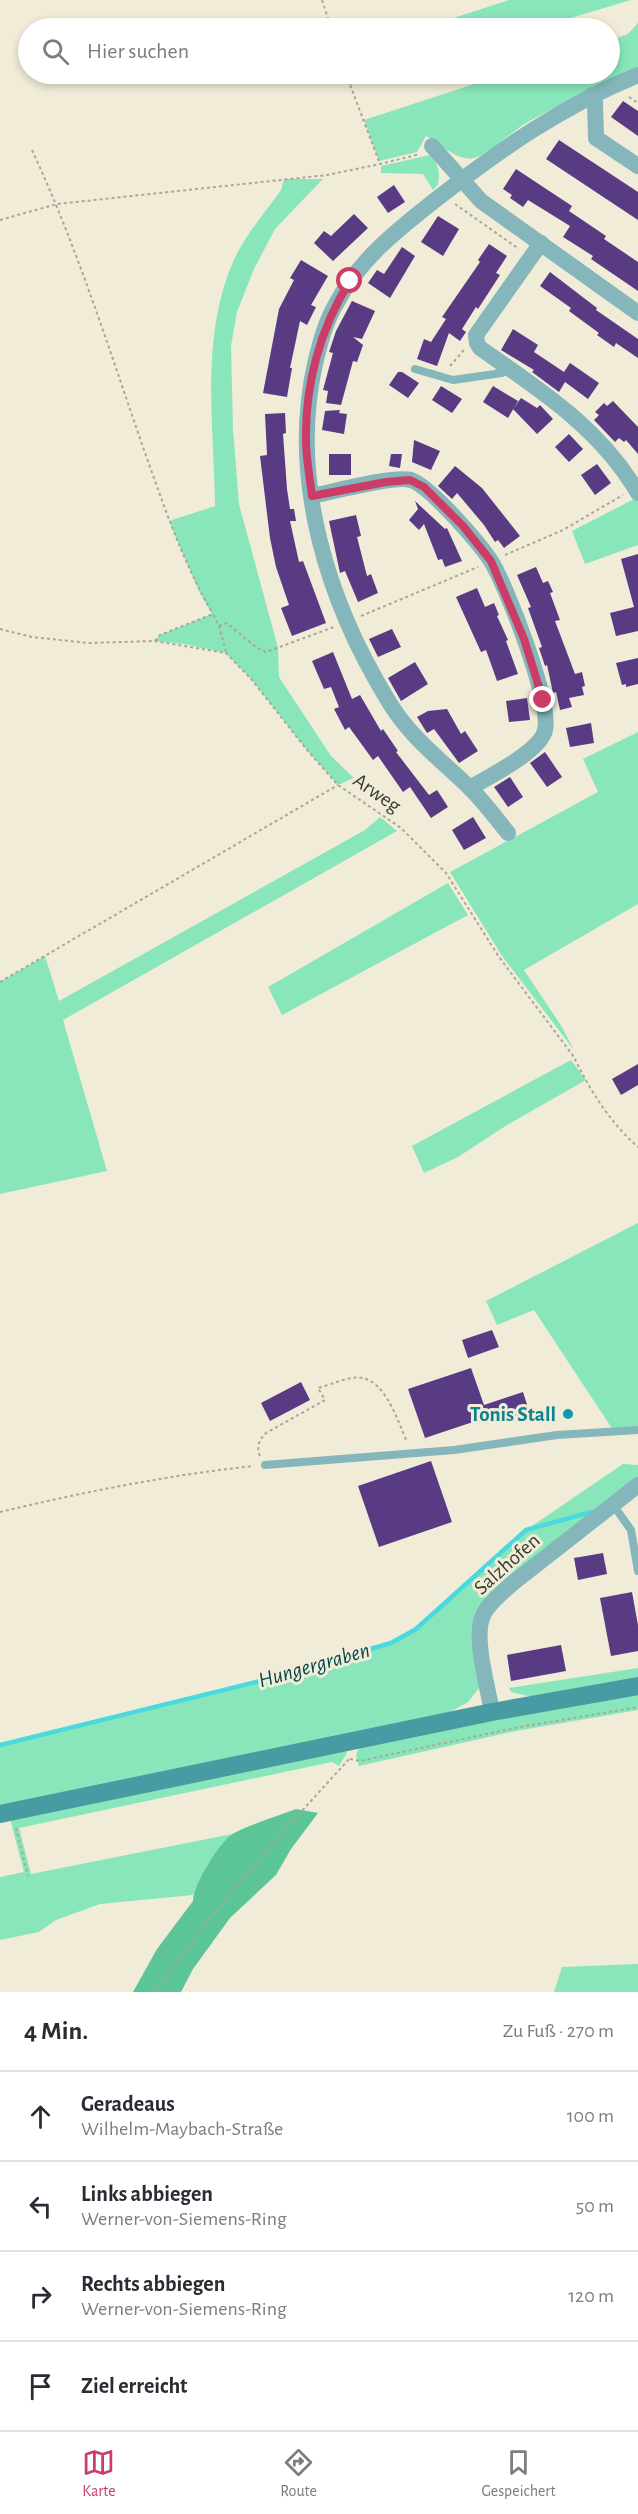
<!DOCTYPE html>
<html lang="de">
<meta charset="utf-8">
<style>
:root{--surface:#fff;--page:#f7f7f7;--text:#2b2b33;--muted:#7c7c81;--line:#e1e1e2;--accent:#cb3d67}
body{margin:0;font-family:"Alegreya Sans",sans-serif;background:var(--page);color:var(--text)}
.stop{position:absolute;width:18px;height:18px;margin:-14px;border:4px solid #cb3d67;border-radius:50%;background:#fff}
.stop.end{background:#cb3d67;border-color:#fff;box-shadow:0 2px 6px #0008}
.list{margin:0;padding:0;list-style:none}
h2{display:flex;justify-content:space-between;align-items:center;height:78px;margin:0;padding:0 24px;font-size:26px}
h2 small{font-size:20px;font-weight:400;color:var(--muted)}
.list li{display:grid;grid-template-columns:39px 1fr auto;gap:18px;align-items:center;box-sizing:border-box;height:90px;padding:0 24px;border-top:2px solid var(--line)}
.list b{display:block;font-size:22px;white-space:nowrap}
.list p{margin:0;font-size:20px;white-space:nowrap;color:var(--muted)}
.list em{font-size:20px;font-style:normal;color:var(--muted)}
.icon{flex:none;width:33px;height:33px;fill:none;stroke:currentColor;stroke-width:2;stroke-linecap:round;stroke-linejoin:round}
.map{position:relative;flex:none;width:638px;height:1992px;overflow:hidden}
.search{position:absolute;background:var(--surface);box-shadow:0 3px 9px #0003;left:18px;right:18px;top:18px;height:66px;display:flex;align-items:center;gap:15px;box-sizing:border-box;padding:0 21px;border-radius:33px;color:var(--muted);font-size:22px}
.sheet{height:438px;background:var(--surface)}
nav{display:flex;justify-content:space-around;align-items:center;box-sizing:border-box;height:84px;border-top:2px solid var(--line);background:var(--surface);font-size:16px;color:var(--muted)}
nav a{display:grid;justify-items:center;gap:3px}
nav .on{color:var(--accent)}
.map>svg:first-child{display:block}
</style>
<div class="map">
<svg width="638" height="1992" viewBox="0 0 638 1992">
<rect width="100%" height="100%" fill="#f1ecd8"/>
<g fill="#89e6bb">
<path d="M509 0H631L537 28H423Z"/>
<path d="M638 23V67C599 85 560 103 523 125 512 132 485 156 474 158 457 162 441 143 426 136L417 152 379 161 364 120 505 74H610V40L628 34Z"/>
<path d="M346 74H388L350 85Z"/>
<path d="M430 155C439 165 440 172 438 185L433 190 423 174 381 173V166Z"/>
<path d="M284 179H323L275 229 254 269 237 312 231 346 233 429 239 504 278 648 279 677 331 756 354 778 338 785 307 750 252 680 226 653 184 644 155 641 160 635 212 614 199 591 169 521 215 506C214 424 200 339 233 262 244 236 265 213 281 190Z"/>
<path d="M636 498 638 502V545L585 564 572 531Z"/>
<path d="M638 732V904L524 970 562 1027 574 1050 502 956 450 872 598 792 583 759Z"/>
<path d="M380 817 397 831 63 1020 107 1171 0 1194V982L45 956 59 1001 365 830Z"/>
<path d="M448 883 468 915 282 1015 268 987Z"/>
<path d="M571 1060 586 1080 507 1125 458 1157 424 1173 412 1146Z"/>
<path d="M638 1223V1428L615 1433 534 1310 497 1325 486 1301Z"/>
<path d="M623 1464 638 1465V1480L475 1616 479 1688 468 1702 450 1712 0 1807V1745L260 1681 391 1643 416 1629 526 1530Z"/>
<path d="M638 1668V1678L532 1697 511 1692 509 1688Z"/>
<path d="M638 1692V1710L516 1731 359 1766 356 1755 360 1746Z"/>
<path d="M343 1749 347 1753 339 1766 332 1762 19 1828 31 1874 232 1834 208 1864 193 1895 100 1904 56 1920 39 1932 0 1940V1877L24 1872 10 1819Z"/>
<path d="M638 1964V1992H554L562 1967Z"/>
</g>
<path fill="#5cc597" d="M296 1809 318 1813 291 1849 276 1875 230 1918 193 1969 181 1992H133L157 1949 193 1901C193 1885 220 1841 234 1833 253 1823 276 1817 296 1809Z"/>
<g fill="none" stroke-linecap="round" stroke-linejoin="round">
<path stroke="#49d9de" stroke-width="4.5" d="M0 1745 260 1681 391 1643 416 1629 526 1530 591 1512"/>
</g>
<g fill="#593b84">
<path d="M623 101 638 111V136L611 117Z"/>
<path d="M559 140 638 192V220L546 159Z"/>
<path d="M516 169 572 206 569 211 606 236 604 239 638 262V291L591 259 593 256 563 237 570 226 528 200 523 207 510 198 512 195 503 189Z"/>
<path d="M394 185 405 202 388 213 377 197Z"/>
<path d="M354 214 368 228 333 261 314 243 324 231 331 236Z"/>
<path d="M438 216 459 229 443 256 421 242Z"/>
<path d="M489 244 507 256 496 273 500 275 478 309 476 307 462 329 466 332 460 341 449 333 437 366 417 359 424 339 431 342 446 319 442 317 480 262 478 260Z"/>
<path d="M402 247 415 256 390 298 368 283 377 270 384 274Z"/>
<path d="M301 260 328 276 311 305 316 307 307 325 300 321 290 368H292L287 397 263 393 279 309 294 280 290 278Z"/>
<path d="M550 272 597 308 596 310 638 339V358L616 343 614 347 597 335 599 333 569 311 571 308 540 286Z"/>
<path d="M352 301 375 311 362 339 353 337 363 345 357 362 353 361 341 405 326 403 328 391 323 390 333 353 329 352 336 331Z"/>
<path d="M513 329 538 345 534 352 564 372 570 363 599 383 588 399 565 382 559 392 532 372 534 370 501 350Z"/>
<path d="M398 372H402L419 383 408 398 389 385Z"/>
<path d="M441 386 462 399 452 413 432 400Z"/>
<path d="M493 386 518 401 508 418 483 402Z"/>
<path d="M521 398 537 408 540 405 553 419 537 434 513 409Z"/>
<path d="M613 401 638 427V454L626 440 624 442 619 438 615 442 594 420 599 415 595 412 604 403 607 406Z"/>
<path d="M340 410 339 413 347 414 344 434 322 430 325 411Z"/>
<path d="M285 413 286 433 283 434 287 489 290 509H294L296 521H290L299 562 303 561 326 623 292 636 281 608 289 605 276 567 270 538 260 456 267 455 265 414Z"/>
<path d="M569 434 583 449 569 462 555 447Z"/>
<path d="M414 440 440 451 431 470 412 462Z"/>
<rect x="329" y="454" width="22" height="21"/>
<path d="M391 454H402L400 468 389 466Z"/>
<path d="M597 464 611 483 595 495 581 475Z"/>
<path d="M455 466 482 488 520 536 504 548 498 540 495 542 484 525 457 493 452 499 438 486Z"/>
<path d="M415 501 445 529 447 528 462 561 445 567 442 559 438 560 424 524 419 530 409 520 418 509Z"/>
<path d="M356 515 361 536 357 537 367 576 371 574 378 593 358 602 345 571 340 573 329 521Z"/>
<path d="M638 554V631L616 636 610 613 634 607 621 559Z"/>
<path d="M536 567 543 583 548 581 553 592 550 593 560 620 555 621 575 674 582 672 585 686 582 687 584 695 569 698 572 707 560 710 556 692 553 693 547 665 545 666 539 648 542 647 528 608 531 607 517 575Z"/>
<path d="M477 588 485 607 494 603 499 615 497 616 508 640 506 641 518 674 497 681 486 650 481 652 456 597Z"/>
<path d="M392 629 401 647 378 657 369 639Z"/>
<path d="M333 652 352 699 360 695 381 731 383 729 398 751 396 752 429 795 437 790 448 807 431 818 410 787 403 792 378 756 373 760 349 727 345 730 334 709 339 707 331 687 324 689 312 661Z"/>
<path d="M638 658V684L626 687V684L622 685 616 663Z"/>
<path d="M415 662 428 684 401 701 388 678Z"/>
<path d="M527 698 530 720 509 722 506 701Z"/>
<path d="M447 709 461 734 465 731 478 751 459 763 434 729 427 733 417 717 428 711Z"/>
<path d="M591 723 594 743 570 747 566 728Z"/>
<path d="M545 752 562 777 547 787 530 763Z"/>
<path d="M510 777 523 797 508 807 494 787Z"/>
<path d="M473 817 486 838 464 850 452 830Z"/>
<path d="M638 1064V1085L621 1095 612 1079Z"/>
<path d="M492 1330 499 1347 468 1358 462 1340Z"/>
<path d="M471 1368 484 1405 523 1392 530 1414 506 1422 503 1412 425 1438 408 1389Z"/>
<path d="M301 1382 310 1400 270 1421 261 1403Z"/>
<path d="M431 1461 452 1522 379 1547 358 1486Z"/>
<path d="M603 1553 607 1574 578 1580 574 1558Z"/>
<path d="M632 1592 638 1625V1651L611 1656 600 1598Z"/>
<path d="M561 1645 566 1671 511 1681 507 1655Z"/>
</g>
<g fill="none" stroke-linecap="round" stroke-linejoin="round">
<g stroke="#aaa697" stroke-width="2" stroke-dasharray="3 3" stroke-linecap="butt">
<path d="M322 0 331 28"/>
<path d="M346 74 380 164"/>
<path d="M629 97 638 103"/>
<path d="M32 150C77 247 109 349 144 450 164 506 183 563 213 614"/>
<path d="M455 204 519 249"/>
<path d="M0 220 57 204 327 175 380 164 420 154"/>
<path d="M450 366 464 350"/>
<path d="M505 555 563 530 623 495"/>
<path d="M361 616 478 567"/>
<path d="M219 626 226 623C238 631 254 648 266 652L334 627"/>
<path d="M0 629 32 637 88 643 155 641 226 653 252 680 307 750 338 785 401 828 446 873 499 957 574 1057C589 1089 611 1124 638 1147"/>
<path d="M155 641 160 635 213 614 219 626 226 652"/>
<path d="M0 982 338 785"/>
<path d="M260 1456C256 1446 259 1440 266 1433L325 1400 318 1388C331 1385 350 1375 363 1378 387 1384 398 1422 407 1442"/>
<path d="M0 1512C84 1492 168 1475 254 1466"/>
<path d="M350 1759 360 1761 515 1728 638 1707"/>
<path d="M16 1828 28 1876"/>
<path d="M155 1992 211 1918 280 1835 350 1758"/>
</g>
<g stroke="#84b6bb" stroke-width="8">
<path d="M415 369 453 380 502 373 506 366"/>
<path d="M265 1465 454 1450 557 1435 638 1430"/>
<path d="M614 1506 631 1530 638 1571"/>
</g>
<g stroke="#84b6bb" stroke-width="16">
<path d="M592 95 595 102 596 138 638 166"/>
<path d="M432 146 481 201 638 313"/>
<path d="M541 243 476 335 477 343 480 348C540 390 600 428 638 493"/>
<path d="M312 496C332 492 395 475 411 480 431 487 479 543 491 561 507 587 552 703 545 730 541 751 488 777 470 788"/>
<path d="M508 833C496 818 484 802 470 788 441 760 410 737 389 702 328 603 289 480 315 364 320 343 325 323 336 304 359 260 396 231 434 201 498 151 562 106 638 75"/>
<path d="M492 1712C488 1688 474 1641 482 1618 486 1605 503 1592 513 1583L638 1485"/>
</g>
<path stroke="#489ba2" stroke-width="18" d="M0 1814 492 1712 638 1686"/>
</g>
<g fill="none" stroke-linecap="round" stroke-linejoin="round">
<path stroke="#cb3d67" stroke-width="8" d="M350 281C320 328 305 385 306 440 306 459 310 478 312 496L386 482 410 480 424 487 463 526 491 561 524 639 543 700"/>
</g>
<circle fill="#0f9aa8" stroke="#f1ecd8" stroke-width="2" cx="568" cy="1414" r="6"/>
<g text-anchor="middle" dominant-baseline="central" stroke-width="6" stroke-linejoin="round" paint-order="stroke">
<g font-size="21" fill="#3c3a32" stroke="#f1ecd8">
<text transform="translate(377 793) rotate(35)">Arweg</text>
<text transform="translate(507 1564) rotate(-42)">Salzhofen</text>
</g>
<g font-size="21" font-weight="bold" fill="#0d838f" stroke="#f1ecd8" text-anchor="end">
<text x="556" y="1414">Tonis Stall</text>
</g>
<g font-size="22" font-style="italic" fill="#05484a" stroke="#f1ecd8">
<text transform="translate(314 1665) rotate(-16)">Hungergraben</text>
</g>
</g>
</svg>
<div class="stop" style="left:350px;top:281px"></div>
<div class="stop end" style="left:543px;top:700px"></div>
<div class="search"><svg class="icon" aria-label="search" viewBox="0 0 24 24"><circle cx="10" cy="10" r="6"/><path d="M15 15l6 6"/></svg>Hier suchen</div>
</div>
<section class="sheet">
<h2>4 Min.<small>Zu Fuß · 270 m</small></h2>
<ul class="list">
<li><svg class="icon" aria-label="ahead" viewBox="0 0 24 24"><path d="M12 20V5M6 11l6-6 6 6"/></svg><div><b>Geradeaus</b><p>Wilhelm-Maybach-Straße</p></div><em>100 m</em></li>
<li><svg class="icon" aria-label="left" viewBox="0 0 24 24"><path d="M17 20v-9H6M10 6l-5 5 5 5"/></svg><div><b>Links abbiegen</b><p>Werner-von-Siemens-Ring</p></div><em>50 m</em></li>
<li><svg class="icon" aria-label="right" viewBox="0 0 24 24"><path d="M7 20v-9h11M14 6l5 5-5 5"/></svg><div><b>Rechts abbiegen</b><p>Werner-von-Siemens-Ring</p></div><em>120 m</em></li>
<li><svg class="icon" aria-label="arrive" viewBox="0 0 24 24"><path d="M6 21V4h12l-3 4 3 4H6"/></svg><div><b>Ziel erreicht</b></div></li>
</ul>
</section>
<nav>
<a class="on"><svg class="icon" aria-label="map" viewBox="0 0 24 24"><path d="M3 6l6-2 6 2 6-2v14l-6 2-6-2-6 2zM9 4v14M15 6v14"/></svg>Karte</a>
<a><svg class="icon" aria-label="directions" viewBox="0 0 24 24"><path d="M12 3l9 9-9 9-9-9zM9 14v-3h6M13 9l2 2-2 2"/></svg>Route</a>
<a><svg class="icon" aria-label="saved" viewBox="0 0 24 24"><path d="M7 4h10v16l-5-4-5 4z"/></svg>Gespeichert</a>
</nav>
